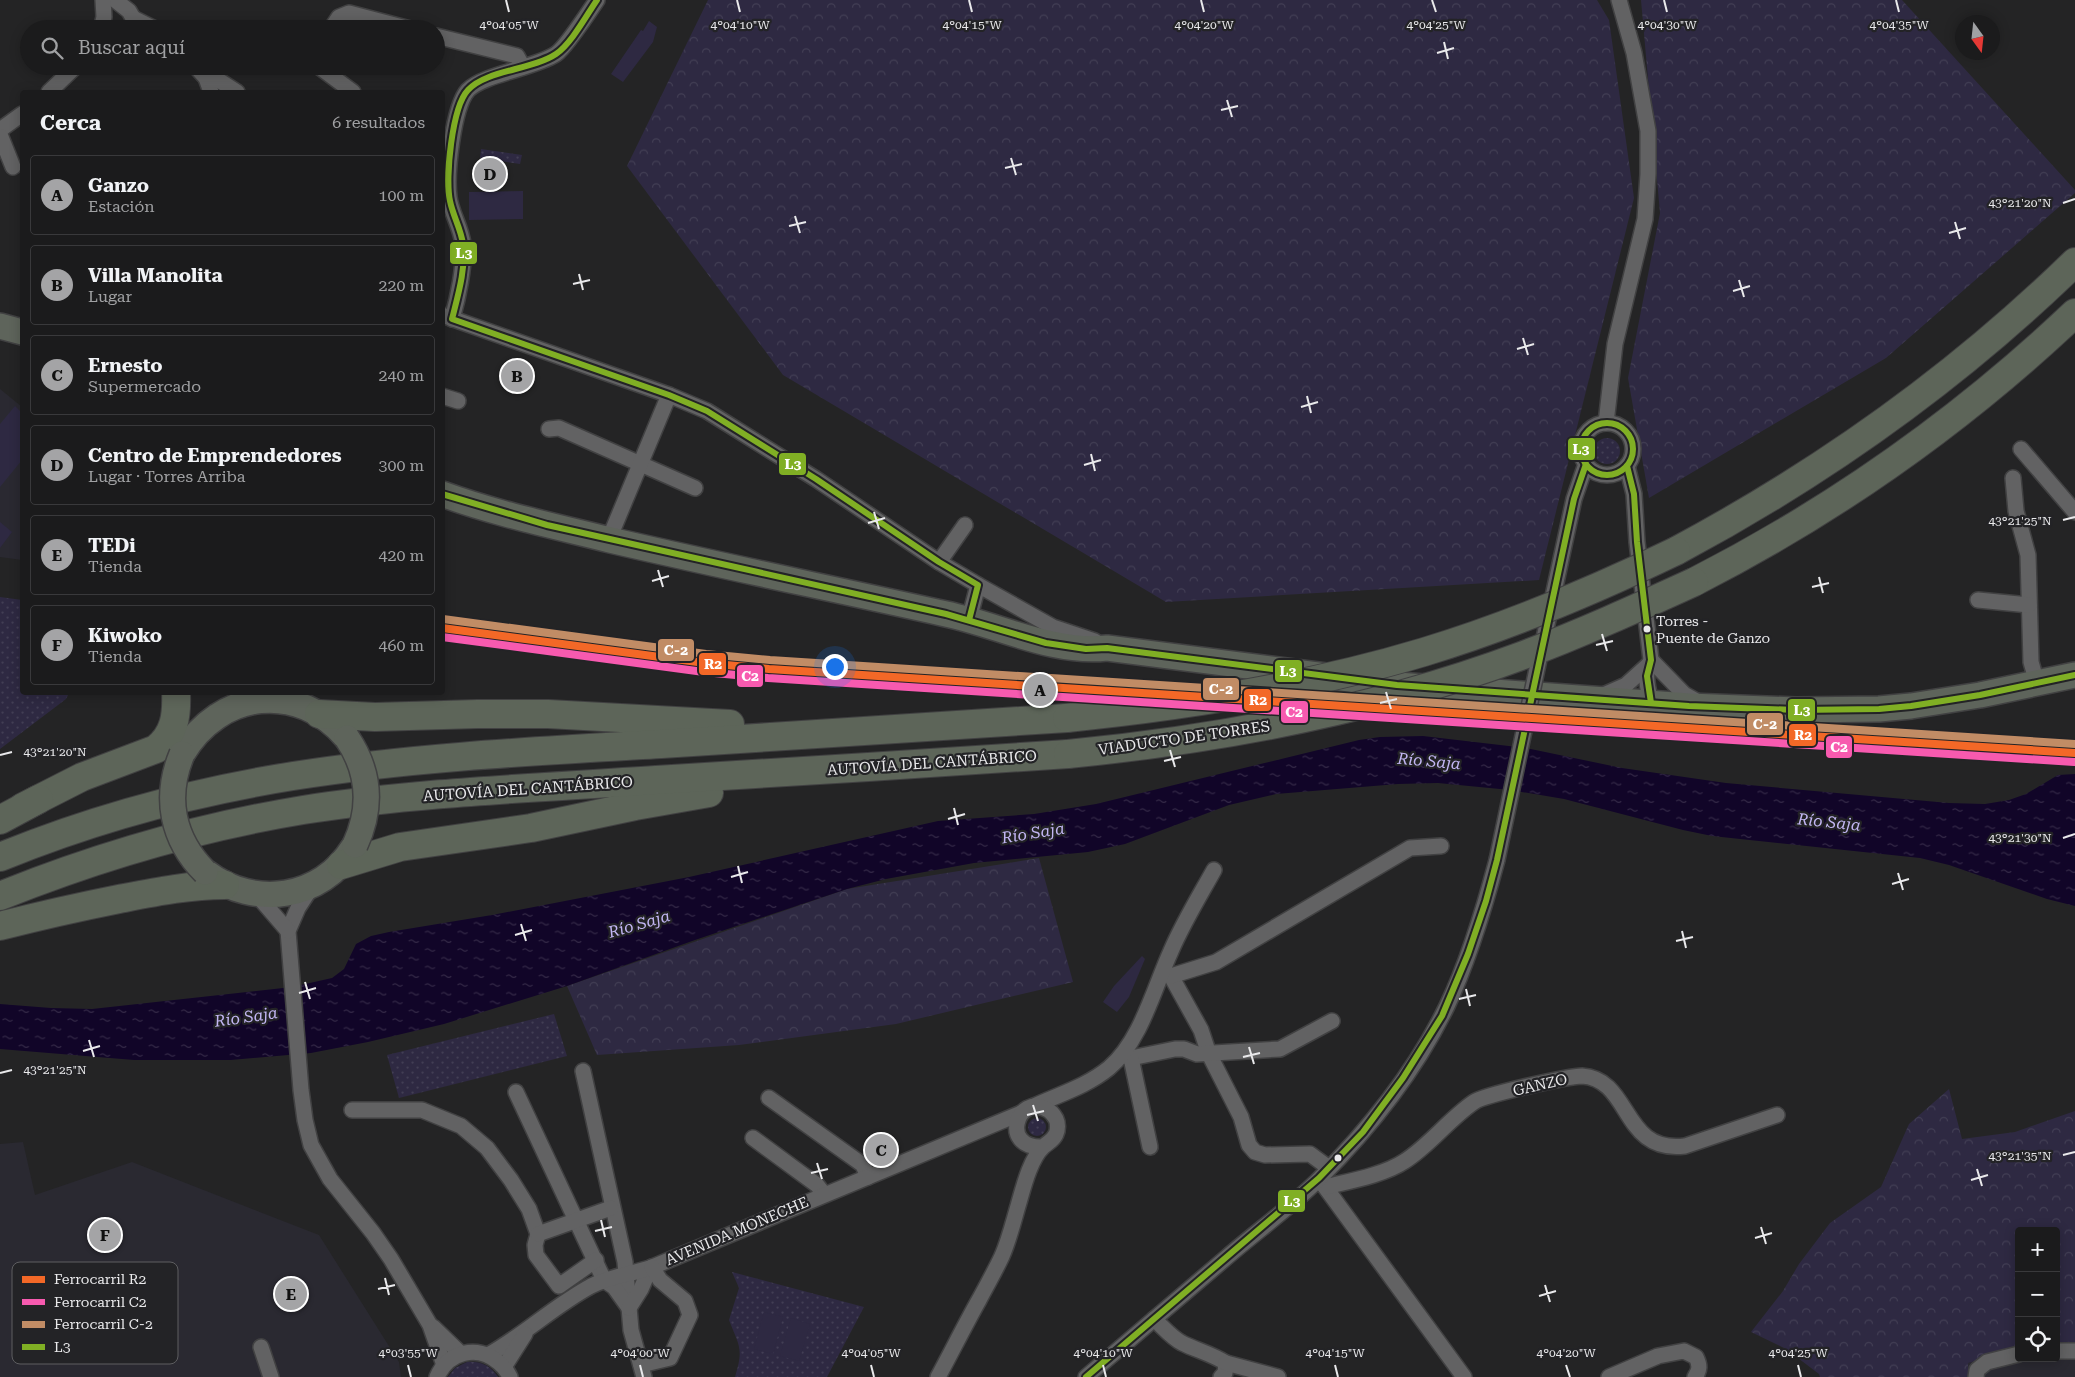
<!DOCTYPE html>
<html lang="es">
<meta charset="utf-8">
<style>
:root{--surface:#1b1b1c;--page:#242425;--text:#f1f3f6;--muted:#a0a1a3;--line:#39393b;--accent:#a4a4a6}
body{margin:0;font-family:"Roboto Serif",serif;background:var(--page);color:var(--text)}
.controls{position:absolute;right:15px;bottom:15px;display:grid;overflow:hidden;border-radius:5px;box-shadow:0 2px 12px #0003}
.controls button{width:45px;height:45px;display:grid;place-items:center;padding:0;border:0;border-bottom:1px solid var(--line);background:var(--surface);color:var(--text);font:25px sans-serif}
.compass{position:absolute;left:1955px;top:15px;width:45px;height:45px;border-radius:50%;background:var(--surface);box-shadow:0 2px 12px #0003;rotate:165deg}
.you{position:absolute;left:834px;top:666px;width:18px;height:18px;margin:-12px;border:4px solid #fff;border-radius:50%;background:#1a73e8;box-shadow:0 0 0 8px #1a73e833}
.badge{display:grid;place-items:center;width:32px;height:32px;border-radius:50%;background:var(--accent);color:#111;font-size:16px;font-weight:700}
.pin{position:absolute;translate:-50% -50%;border:2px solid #fff;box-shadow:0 1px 5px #0006}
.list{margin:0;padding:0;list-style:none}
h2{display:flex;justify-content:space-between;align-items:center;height:65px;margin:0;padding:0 20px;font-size:21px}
h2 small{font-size:16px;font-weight:400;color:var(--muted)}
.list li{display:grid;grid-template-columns:32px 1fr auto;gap:15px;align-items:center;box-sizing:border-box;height:80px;margin:0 10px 10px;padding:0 10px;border:1px solid var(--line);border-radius:5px}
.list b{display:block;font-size:19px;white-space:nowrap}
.list p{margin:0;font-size:16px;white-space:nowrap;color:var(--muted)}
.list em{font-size:16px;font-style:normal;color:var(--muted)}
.icon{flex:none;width:28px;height:28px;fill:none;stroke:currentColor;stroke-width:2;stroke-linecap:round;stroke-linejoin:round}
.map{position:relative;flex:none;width:2075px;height:1377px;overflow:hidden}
.search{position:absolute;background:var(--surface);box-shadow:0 2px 12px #0003;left:20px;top:20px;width:425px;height:55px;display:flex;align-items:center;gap:12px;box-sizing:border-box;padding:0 18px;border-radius:28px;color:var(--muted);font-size:19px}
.panel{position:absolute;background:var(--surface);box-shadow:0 2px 12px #0003;left:20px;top:90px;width:425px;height:605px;border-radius:5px}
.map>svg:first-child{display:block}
</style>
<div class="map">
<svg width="2075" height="1377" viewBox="0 0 2075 1377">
<defs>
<pattern id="grass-dots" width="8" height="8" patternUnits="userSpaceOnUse" patternTransform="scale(1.25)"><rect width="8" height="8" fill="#2e2942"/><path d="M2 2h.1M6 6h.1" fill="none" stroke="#423e54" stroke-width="1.8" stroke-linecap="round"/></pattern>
<pattern id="forest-crowns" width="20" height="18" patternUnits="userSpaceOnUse" patternTransform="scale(1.25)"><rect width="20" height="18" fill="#2e2942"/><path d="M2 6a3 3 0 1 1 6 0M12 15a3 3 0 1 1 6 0" fill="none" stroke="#423e54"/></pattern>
<pattern id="water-ripples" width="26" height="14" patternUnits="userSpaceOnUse" patternTransform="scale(1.25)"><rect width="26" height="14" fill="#110528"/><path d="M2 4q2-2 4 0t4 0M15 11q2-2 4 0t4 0" fill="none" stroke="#342947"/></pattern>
</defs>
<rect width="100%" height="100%" fill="#242425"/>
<g fill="#2a2931">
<path d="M0 389 22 407V560L0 557Z"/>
<path d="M23 1142 35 1195 132 1162 319 1235 399 1362 401 1377H0V1144Z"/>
<path d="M2075 1343V1377H1968V1363L2000 1354 2019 1358H2056V1346Z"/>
</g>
<g fill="url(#grass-dots)">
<path d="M481 149 522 155 520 164 480 158Z"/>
<circle cx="1607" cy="451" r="13"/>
<path d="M0 597 22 600V692L69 693 66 699 0 749Z"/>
<path d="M554 1014 567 1056 399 1098 387 1055Z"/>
<circle cx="1037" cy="1127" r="9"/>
<path d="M732 1272 864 1307 827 1377H735C744 1348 739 1346 729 1320L739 1288Z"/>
<path d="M467 1362C480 1361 490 1365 498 1377H448L455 1368Z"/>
</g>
<g fill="url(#forest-crowns)">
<path d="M708 0H1597L1609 20 1634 198 1539 580 1166 602 783 375 627 166Z"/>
<path d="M1641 0H1902L2075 190V193L1886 358 1649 498 1628 378 1660 213Z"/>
<path d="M1039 858 1073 982 896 1024 739 1045 597 1055 567 986 847 889Z"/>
<path d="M1949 1089 1962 1139 2015 1132 2075 1111V1342L2056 1345V1231H2019V1351L2000 1354 1968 1363V1377H1820L1819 1374 1786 1349 1751 1332 1783 1291 1799 1264 1830 1223 1881 1187 1909 1124Z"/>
</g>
<g fill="#2e2942">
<path d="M649 21 657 27 653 42 623 82 611 74 641 30 643 31Z"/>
<path d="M523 191V219L469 220V192Z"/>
<path d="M15 406 22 413V460L0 487V424Z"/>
<path d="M0 522 12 532 0 548Z"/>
<path d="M1142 956 1145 959 1129 997 1117 1012 1103 1002 1114 986Z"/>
<path d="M764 1312 783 1317 773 1354 754 1349Z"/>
<path d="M791 1318 810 1324 799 1361 780 1356Z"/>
</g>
<path fill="url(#water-ripples)" d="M1423 736 1526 748 1622 768 1726 783 1949 803 1985 804 2009 800 2026 794 2058 775 2075 774V906L2047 899 1949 865 1920 858 1712 836 1683 830 1564 799 1510 790 1438 783 1398 784 1276 794 1229 805 1125 844 1088 852 974 863 886 879 847 889 695 940 567 986 444 1024 368 1042 311 1053 231 1060H134L0 1049V1004L51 1008 92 1009 292 987 332 978 344 969 356 944 371 936 389 932 492 915 689 877 938 821 1034 814 1096 804 1359 740 1380 737Z"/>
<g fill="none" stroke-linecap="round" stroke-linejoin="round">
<g stroke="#414142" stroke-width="18">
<g id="minor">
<path d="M115 0 129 11 133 18V24L128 29"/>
<path d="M133 18 155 29"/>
<path d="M101 29 104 17 103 0"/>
<path d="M331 29 339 17 349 13 410 29"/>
<path d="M436 36 517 56 523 67"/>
<path d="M195 66 206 78 211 92"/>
<path d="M318 66 353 92"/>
<path d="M206 78 220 81 237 92"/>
<path d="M49 92 76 66"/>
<path d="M0 130 22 114"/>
<path d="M1 137 13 167"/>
<path d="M442 315 669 395 707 411 816 479 939 562 978 585 1053 627 1095 641"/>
<path d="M452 319C458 298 465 265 463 244 461 227 451 213 449 197 446 174 453 107 468 90 484 74 535 68 556 54 565 48 589 12 597 0"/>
<path d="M442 396 458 401"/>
<path d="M1606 423 1615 344 1645 219 1648 174V131L1634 53 1619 0"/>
<circle cx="1607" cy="449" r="26"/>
<path d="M549 429 559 428 695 488"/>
<path d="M2021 449 2075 512"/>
<path d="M1627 466 1634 494 1637 542 1651 660C1643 673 1648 689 1651 703"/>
<path d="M2013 478 2016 511 2028 555 2031 662 2037 683"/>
<path d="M609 539 669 395"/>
<path d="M939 562 965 525"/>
<path d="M1978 600 2029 605"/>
<path d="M969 620 978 585"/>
<path d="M1544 638 1574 499 1586 464"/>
<path d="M1651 660 1684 694 1700 703"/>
<path d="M1601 696 1626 685 1647 666"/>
<path d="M313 885 298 908 288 931 301 1090 305 1120 311 1145 330 1179 373 1233 391 1259 430 1325 444 1365"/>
<path d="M257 895 288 931"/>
<path d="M1163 972 1171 976 1201 1030 1209 1054 1241 1117 1249 1145 1255 1152 1265 1155 1310 1154 1329 1168"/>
<path d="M1171 976 1216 962 1410 848 1441 846"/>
<path d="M1122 1055 1131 1058 1175 1049H1184L1197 1054 1280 1049 1332 1021"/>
<path d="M1131 1058 1150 1147"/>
<path d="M583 1071 625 1262 631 1330 644 1377"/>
<path d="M516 1092 604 1280 614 1287 629 1308"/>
<path d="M769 1098 863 1165 868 1177"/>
<path d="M1034 1106C1060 1094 1087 1086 1109 1068 1141 1041 1154 988 1171 951 1183 923 1199 897 1214 870"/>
<path d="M352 1110H422L461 1126 487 1148 511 1180 529 1209 538 1234 535 1245 536 1255 559 1286 596 1260"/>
<path d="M753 1138 817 1185 824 1194"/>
<path d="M1320 1180 1464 1377"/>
<path d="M1325 1187C1350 1181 1384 1175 1405 1161 1430 1145 1449 1119 1474 1102 1484 1095 1569 1076 1582 1076 1632 1079 1621 1154 1685 1146L1777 1115"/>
<path d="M538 1234 611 1208"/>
<path d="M629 1308 641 1289 650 1268"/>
<path d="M1154 1319C1163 1327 1171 1337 1182 1343 1196 1350 1212 1354 1226 1363L1225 1373 1221 1377"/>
<path d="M433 1327 460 1353"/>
<path d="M261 1347 271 1377"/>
<path d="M2056 1351H2075"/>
<path d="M488 1355C524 1335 554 1306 591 1286 609 1277 631 1274 650 1268L1021 1113"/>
<path d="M1226 1363 1278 1377"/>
<path d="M641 1365 670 1358 690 1315 685 1301 660 1280 652 1267"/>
<path d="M504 1367 525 1334"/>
<path d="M437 1377C448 1352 477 1344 498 1362 503 1366 507 1370 510 1377"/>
<path d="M938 1377C952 1351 965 1325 979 1300 987 1285 995 1271 1002 1256 1009 1240 1013 1223 1018 1206 1023 1189 1030 1159 1043 1147 1048 1142 1053 1141 1056 1134 1058 1130 1058 1123 1056 1119 1053 1114 1051 1111 1046 1109 1018 1093 999 1148 1042 1147"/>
<path d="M1086 1377C1133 1337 1180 1297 1227 1257 1257 1231 1291 1207 1319 1179 1369 1129 1416 1070 1447 1006 1469 960 1484 909 1497 860"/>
<path d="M1609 1377 1658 1356 1684 1351 1696 1357C1700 1365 1700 1370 1695 1377"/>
<path d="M1976 1377 1977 1370 1987 1362 2019 1354"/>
</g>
</g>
<g stroke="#414142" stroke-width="28">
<g id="trunk">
<path d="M0 326 22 332"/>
<path d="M442 494C497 514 554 526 610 540 722 566 834 589 946 614 999 625 1052 654 1107 648L1397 685 1689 706 1796 710 1879 709 1911 706 1980 695 2075 675"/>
<path d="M182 754C220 690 298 681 347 738"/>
<path d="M207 873C255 909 321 899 353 848"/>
</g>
</g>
<g stroke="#414142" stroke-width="30">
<g id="motorway">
<path d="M1676 551C1824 472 1955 379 2075 262"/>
<path d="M1694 582C1833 511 1962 420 2075 313"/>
<path d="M319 714 375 717 478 714H548L730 724"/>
<path d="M23 807 82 777 156 749C175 734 177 715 176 692"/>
<path d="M0 820 39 799"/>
<path d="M0 857C93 819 193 792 293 776 414 757 538 751 661 744 796 736 932 726 1067 718"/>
<path d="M341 865 400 847 531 828 635 806 709 793"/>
<path d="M0 896C97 857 200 827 303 810 419 792 538 788 656 780 793 772 931 763 1068 754"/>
<path d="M0 926C39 916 79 907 119 899 155 892 189 885 225 885"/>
</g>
</g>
<use href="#minor" stroke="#626263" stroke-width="15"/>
<use href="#trunk" stroke="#5e645b" stroke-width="25"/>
<use href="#motorway" stroke="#5d6559" stroke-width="28"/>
<g stroke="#414142" stroke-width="18" stroke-linecap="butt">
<path id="minor-bridge" d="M1497 860 1542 645"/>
</g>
<g stroke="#414142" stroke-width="28" stroke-linecap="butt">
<g id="trunk-bridge">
<path d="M347 738C370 772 372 808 355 845"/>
<path d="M182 754C164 797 172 839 205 872"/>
</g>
</g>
<g stroke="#414142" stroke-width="30" stroke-linecap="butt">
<g id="motorway-bridge">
<path d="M1067 718C1187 706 1308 687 1424 652 1510 626 1595 590 1676 551"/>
<path d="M1068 754C1222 739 1376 710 1521 656 1580 634 1637 608 1694 582"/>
</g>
</g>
<use href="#minor-bridge" stroke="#626263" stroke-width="15"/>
<use href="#trunk-bridge" stroke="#5e645b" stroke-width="25"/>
<use href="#motorway-bridge" stroke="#5d6559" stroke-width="28"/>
<g stroke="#232326" stroke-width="10">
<g id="bus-1">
<path d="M597 0C586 16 571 44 556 54 532 70 486 70 468 90 452 107 445 178 450 201 453 216 461 229 463 244 466 269 458 295 452 319L669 395 707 411 816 479 939 562 978 585 969 620"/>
<circle cx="1607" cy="449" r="26"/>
<path d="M1627 466 1634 494 1637 542 1651 660 1647 676 1651 703"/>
<path d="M442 494 547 525 946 614 1046 643 1086 649 1107 648 1397 685 1689 706 1796 710 1879 709 1911 706 1980 695 2075 675"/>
<path d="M1086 1377 1319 1178 1363 1132 1403 1078 1442 1016 1468 954 1486 901 1497 860 1574 499 1586 464"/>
</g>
</g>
<use href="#bus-1" stroke="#80af24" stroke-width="6"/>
<g stroke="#232326" stroke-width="11">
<path id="rail-1" d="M442 628 705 663 769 669 2075 753"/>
</g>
<g stroke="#232326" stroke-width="11">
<path id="rail-2" d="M442 637 704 672 768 678 2074 762"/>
</g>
<g stroke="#232326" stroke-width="11">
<path id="rail-3" d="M443 619 706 654 770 660 2075 744"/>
</g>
<use href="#rail-1" stroke="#f36827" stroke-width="8"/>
<use href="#rail-2" stroke="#f75aaf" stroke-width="8"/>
<use href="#rail-3" stroke="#c18c65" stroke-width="8"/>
</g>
<path fill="none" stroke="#e9e9eb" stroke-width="2" d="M506 0 509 12M737 0 740 12M969 0 972 12M1201 0 1204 12M1432 0 1436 12M1664 0 1667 12M1896 0 1899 12M1444 42 1448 59M1437 53 1454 48M1227 100 1232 117M1221 110 1238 106M1011 158 1016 175M1005 168 1022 164M2063 203 2075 199M795 216 800 233M1955 222 1960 239M789 226 806 222M1949 233 1966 228M579 274 583 290M1739 280 1744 297M573 284 590 280M1733 291 1750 286M1523 338 1528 355M1517 349 1534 344M1307 396 1311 413M1301 407 1318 402M1091 454 1095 471M1084 465 1101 460M874 512 879 529M2063 520 2075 517M868 523 885 518M658 570 663 587M1819 577 1823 593M652 581 669 576M1812 587 1829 583M1602 634 1607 651M1596 645 1613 641M1386 692 1391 709M1380 703 1397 699M1170 750 1175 767M0 755 12 752M1164 761 1181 757M954 808 958 825M948 819 965 814M2063 838 2075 834M738 866 742 883M1898 873 1903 890M731 877 748 872M1892 884 1909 879M521 924 526 941M1682 931 1686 948M515 935 532 930M1676 941 1693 937M305 982 310 999M1466 989 1470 1006M299 993 316 988M1459 999 1476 995M89 1040 94 1057M1249 1047 1254 1064M83 1051 100 1046M1243 1057 1260 1053M0 1073 12 1070M1033 1105 1038 1121M1027 1115 1044 1111M2063 1155 2075 1152M817 1163 822 1179M1977 1169 1982 1186M811 1173 828 1169M1971 1180 1988 1175M601 1220 605 1237M1761 1227 1766 1244M595 1231 612 1227M1755 1238 1772 1233M385 1278 389 1295M1545 1285 1550 1302M378 1289 395 1285M1539 1296 1556 1291M408 1365 411 1377M640 1365 643 1377M871 1365 874 1377M1103 1365 1106 1377M1335 1365 1338 1377M1566 1365 1570 1377M1798 1365 1801 1377"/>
<g fill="#e9e9eb" stroke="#232326" stroke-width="2">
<circle cx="1647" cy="629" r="4.5"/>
<circle cx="1338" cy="1158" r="4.5"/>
</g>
<g text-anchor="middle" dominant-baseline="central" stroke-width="4.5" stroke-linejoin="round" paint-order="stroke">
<g font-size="14" fill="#e9e9eb" stroke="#232326" text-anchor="start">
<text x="1656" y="621">Torres -<tspan x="1656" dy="17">Puente de Ganzo</tspan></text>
</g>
<g font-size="15" fill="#e9e9eb" stroke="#232326">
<text transform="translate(1184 738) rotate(-8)">VIADUCTO DE TORRES</text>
<text transform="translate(932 763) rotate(-4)">AUTOVÍA DEL CANTÁBRICO</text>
<text transform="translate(528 789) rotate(-4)">AUTOVÍA DEL CANTÁBRICO</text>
<text transform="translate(1540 1085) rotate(-13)">GANZO</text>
<text transform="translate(737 1231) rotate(-23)">AVENIDA MONECHE</text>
</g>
<g font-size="16" font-style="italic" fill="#c3b7f4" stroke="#232326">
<text transform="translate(1429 761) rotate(5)">Río Saja</text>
<text transform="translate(1829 822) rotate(6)">Río Saja</text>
<text transform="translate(1033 833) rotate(-9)">Río Saja</text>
<text transform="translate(639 924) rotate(-16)">Río Saja</text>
<text transform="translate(246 1017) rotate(-8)">Río Saja</text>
</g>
</g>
<rect x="12" y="1262" width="166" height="102" rx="8" fill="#232326" stroke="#5e5e61" stroke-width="1"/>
<rect x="22" y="1276" width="23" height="7" fill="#f36827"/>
<rect x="22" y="1299" width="23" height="6" fill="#f75aaf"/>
<rect x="22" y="1321" width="23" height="7" fill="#c18c65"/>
<rect x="22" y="1344" width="23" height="6" fill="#80af24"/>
<g font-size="14" fill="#e9e9eb">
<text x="54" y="1284">Ferrocarril R2</text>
<text x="54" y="1307">Ferrocarril C2</text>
<text x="54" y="1329">Ferrocarril C-2</text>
<text x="54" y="1352">L3</text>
</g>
<g font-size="12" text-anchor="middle" fill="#e9e9eb" stroke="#232326" stroke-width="4.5" stroke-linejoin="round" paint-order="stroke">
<text x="509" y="29">4°04'05"W</text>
<text x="740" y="29">4°04'10"W</text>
<text x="972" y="29">4°04'15"W</text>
<text x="1204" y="29">4°04'20"W</text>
<text x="1436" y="29">4°04'25"W</text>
<text x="1667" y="29">4°04'30"W</text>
<text x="1899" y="29">4°04'35"W</text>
<text x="2020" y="207">43°21'20"N</text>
<text x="2020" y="525">43°21'25"N</text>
<text x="55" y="756">43°21'20"N</text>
<text x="2020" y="842">43°21'30"N</text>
<text x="55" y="1074">43°21'25"N</text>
<text x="2020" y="1160">43°21'35"N</text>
<text x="408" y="1357">4°03'55"W</text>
<text x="640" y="1357">4°04'00"W</text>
<text x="871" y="1357">4°04'05"W</text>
<text x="1103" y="1357">4°04'10"W</text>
<text x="1335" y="1357">4°04'15"W</text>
<text x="1566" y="1357">4°04'20"W</text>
<text x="1798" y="1357">4°04'25"W</text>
</g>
<g stroke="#232326" stroke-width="2">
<rect x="449" y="241" width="29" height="24" rx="5" fill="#80af24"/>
<rect x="1567" y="437" width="29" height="24" rx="5" fill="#80af24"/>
<rect x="778" y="452" width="29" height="24" rx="5" fill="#80af24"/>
<rect x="657" y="638" width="38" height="24" rx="5" fill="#c18c65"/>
<rect x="698" y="652" width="29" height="24" rx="5" fill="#f36827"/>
<rect x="1274" y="659" width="29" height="24" rx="5" fill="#80af24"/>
<rect x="736" y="664" width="28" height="24" rx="5" fill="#f75aaf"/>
<rect x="1202" y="677" width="38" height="24" rx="5" fill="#c18c65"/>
<rect x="1243" y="688" width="29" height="24" rx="5" fill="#f36827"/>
<rect x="1787" y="698" width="29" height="24" rx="5" fill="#80af24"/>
<rect x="1280" y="700" width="29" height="24" rx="5" fill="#f75aaf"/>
<rect x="1746" y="712" width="38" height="24" rx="5" fill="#c18c65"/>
<rect x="1788" y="723" width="29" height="24" rx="5" fill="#f36827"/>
<rect x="1825" y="735" width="28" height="24" rx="5" fill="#f75aaf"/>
<rect x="1277" y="1189" width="29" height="24" rx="5" fill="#80af24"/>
</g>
<g font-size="14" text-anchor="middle" font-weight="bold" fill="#fff">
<text x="464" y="258">L3</text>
<text x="1581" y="454">L3</text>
<text x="793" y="469">L3</text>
<text x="676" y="655">C-2</text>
<text x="713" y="669">R2</text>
<text x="1288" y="676">L3</text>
<text x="750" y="681">C2</text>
<text x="1221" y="694">C-2</text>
<text x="1258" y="705">R2</text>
<text x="1802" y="715">L3</text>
<text x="1294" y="717">C2</text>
<text x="1765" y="729">C-2</text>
<text x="1803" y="740">R2</text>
<text x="1839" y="752">C2</text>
<text x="1292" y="1206">L3</text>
</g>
</svg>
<div class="controls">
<button>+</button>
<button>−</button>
<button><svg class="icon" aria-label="locate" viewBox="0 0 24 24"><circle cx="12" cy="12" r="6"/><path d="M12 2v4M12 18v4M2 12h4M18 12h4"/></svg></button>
</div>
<svg class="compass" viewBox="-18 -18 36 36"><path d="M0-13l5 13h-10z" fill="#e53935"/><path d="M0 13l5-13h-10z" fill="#a0a1a3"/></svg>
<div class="you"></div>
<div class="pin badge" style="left:1040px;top:690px">A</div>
<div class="pin badge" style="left:517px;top:376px">B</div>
<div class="pin badge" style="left:881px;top:1150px">C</div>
<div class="pin badge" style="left:490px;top:174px">D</div>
<div class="pin badge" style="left:291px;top:1294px">E</div>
<div class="pin badge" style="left:105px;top:1235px">F</div>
<div class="search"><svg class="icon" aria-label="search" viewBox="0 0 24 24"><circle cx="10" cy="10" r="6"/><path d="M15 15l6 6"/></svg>Buscar aquí</div>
<section class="panel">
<h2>Cerca<small>6 resultados</small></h2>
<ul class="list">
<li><span class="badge">A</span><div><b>Ganzo</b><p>Estación</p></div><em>100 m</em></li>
<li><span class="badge">B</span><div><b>Villa Manolita</b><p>Lugar</p></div><em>220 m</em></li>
<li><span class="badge">C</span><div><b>Ernesto</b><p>Supermercado</p></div><em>240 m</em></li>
<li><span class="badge">D</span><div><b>Centro de Emprendedores</b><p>Lugar · Torres Arriba</p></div><em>300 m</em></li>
<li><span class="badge">E</span><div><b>TEDi</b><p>Tienda</p></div><em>420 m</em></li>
<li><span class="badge">F</span><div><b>Kiwoko</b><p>Tienda</p></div><em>460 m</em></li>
</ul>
</section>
</div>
